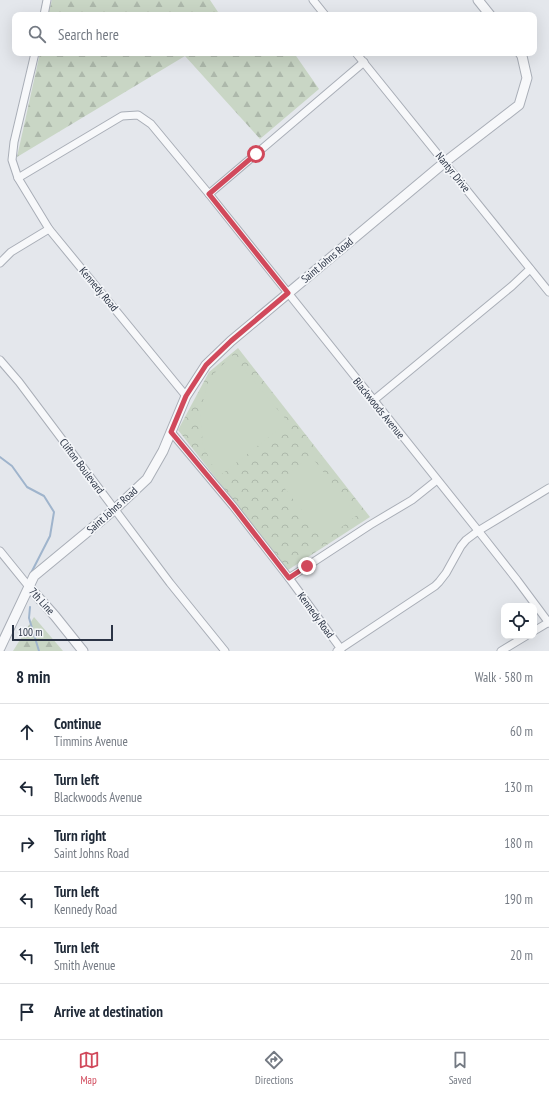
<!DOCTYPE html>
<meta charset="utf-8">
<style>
:root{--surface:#fff;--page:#f6f6f7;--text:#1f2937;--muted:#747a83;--line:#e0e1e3;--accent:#d1495b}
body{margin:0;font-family:"PT Sans Narrow",sans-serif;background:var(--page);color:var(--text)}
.controls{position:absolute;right:12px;bottom:12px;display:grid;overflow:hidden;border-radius:8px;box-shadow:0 4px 16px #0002}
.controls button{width:36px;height:36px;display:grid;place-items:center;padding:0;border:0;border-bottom:1px solid var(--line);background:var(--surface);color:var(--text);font:20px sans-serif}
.scale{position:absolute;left:12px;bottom:10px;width:101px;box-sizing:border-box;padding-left:4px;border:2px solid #2b3445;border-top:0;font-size:11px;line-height:14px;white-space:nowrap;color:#2b3445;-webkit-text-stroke:3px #f4f6f9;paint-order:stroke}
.stop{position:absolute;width:12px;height:12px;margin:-9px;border:3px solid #d1495b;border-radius:50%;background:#fff}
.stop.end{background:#d1495b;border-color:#fff;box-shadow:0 1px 4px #0008}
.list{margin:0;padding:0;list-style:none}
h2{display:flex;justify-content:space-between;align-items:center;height:52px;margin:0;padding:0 16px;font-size:17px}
h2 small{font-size:13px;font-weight:400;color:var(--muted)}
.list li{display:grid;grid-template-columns:26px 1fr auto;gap:12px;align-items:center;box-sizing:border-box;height:56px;padding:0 16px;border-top:1px solid var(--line)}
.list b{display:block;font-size:15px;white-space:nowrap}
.list p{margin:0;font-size:13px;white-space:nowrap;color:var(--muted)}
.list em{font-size:13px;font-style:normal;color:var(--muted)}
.icon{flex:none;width:22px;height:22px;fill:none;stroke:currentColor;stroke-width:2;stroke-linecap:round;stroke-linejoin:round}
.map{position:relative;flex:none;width:549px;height:651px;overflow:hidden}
.search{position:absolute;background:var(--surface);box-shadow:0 4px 16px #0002;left:12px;right:12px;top:12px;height:44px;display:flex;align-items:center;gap:10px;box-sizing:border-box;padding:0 14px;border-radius:8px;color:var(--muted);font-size:15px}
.sheet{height:388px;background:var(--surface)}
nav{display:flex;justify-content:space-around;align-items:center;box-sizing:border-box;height:56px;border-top:1px solid var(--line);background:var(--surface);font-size:11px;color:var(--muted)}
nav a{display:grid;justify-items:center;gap:2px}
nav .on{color:var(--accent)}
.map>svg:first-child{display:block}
</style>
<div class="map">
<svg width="549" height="651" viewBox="0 0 549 651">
<defs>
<pattern id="forest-firs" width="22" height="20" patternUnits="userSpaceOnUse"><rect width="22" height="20" fill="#c9d6c5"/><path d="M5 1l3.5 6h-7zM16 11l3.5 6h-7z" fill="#adb8ab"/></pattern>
<pattern id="park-crowns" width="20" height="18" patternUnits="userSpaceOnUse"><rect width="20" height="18" fill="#c9d6c5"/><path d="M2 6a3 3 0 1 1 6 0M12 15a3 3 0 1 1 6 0" fill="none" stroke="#adb8ab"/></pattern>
</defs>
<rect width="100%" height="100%" fill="#e4e7ec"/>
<g fill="url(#forest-firs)">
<path d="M52 0H210L220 15H48Z"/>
<path d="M40 53H294L319 89 260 139 185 56 17 157Z"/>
<path d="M34 617 63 651H13Z"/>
</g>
<path fill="url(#park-crowns)" d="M238 348 370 517 288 570 178 430 209 372Z"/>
<g fill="#c9d6c5">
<path d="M232 355 288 422 218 477 203 445 200 412 209 379Z"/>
<path d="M311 456 357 515 325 540 279 481Z"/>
</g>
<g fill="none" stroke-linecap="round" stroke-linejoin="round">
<g stroke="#9fb4cc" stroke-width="2">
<path d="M0 457 12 466 27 487 44 496 54 512 50 536 30 575"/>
<path d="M30 607 29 618 39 651"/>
</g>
<g stroke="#a9aeb7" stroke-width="9">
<g id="minor">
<path d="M313 0 325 15"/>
<path d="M44 15 47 0"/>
<path d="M35 53 14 142 12 160 18 178 49 229 186 396"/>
<path d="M356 53 549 292"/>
<path d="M18 178 122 116 138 115 151 124 209 194 484 538 517 580 549 623"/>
<path d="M209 194 364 62"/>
<path d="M0 263 11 252 49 229"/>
<path d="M0 360 19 382 170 583 225 651"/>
<path d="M374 400 512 286 530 269"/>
<path d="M171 432 233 506 289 578 341 649"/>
<path d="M0 551 30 588"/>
<path d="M289 578 370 525 412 500 437 480"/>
<path d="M534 631 549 622"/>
<path d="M337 651 435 586 439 582 446 573 461 546 466 540 478 531 549 488"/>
<path d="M501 651 526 636"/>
</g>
</g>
<g stroke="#a9aeb7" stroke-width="11">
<g id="tertiary">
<path d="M478 0 490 15"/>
<path d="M30 588 55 616 83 651"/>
<path d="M0 648 34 576 115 509 147 479 163 451 186 396 206 365 231 341 445 162 519 105 527 78 522 56 520 53"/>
</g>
</g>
<use href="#minor" stroke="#f7f8fa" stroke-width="7"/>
<use href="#tertiary" stroke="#f7f8fa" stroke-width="9"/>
</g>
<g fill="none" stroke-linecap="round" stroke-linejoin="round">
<path stroke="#d1495b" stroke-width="5" d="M256 154 209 194 288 293 231 341 206 365 186 396 171 432 233 506 289 578 307 566"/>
</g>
<g text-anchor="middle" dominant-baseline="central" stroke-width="3.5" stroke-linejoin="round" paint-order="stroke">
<g font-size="11" fill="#2b3445" stroke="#f4f6f9">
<text transform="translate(453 172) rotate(51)">Nantyr Drive</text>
<text transform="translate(327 260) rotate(-40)">Saint Johns Road</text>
<text transform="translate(99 289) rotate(50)">Kennedy Road</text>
<text transform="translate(379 408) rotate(51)">Blackwoods Avenue</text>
<text transform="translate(82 466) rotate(53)">Clifton Boulevard</text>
<text transform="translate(112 510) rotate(-42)">Saint Johns Road</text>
<text transform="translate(42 601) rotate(48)">7th Line</text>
<text transform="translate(316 615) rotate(54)">Kennedy Road</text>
</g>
</g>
</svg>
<div class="controls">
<button><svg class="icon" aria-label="locate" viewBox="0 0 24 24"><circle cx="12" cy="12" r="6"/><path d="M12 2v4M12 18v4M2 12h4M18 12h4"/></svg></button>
</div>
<div class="scale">100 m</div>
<div class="stop" style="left:256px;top:154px"></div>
<div class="stop end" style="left:307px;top:566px"></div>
<div class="search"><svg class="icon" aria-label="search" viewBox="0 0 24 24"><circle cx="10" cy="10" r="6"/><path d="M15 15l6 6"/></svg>Search here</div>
</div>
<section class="sheet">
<h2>8 min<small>Walk · 580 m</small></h2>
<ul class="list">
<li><svg class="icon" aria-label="ahead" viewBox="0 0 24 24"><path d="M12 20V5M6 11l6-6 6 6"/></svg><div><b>Continue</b><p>Timmins Avenue</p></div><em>60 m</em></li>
<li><svg class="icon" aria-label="left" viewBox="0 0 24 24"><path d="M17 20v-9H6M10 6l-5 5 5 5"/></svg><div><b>Turn left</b><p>Blackwoods Avenue</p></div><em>130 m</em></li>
<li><svg class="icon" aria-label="right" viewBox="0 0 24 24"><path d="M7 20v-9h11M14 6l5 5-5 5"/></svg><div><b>Turn right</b><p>Saint Johns Road</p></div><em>180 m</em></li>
<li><svg class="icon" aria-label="left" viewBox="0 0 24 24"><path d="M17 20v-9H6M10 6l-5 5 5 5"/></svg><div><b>Turn left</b><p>Kennedy Road</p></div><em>190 m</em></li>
<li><svg class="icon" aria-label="left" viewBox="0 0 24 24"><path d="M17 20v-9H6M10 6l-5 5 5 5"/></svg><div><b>Turn left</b><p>Smith Avenue</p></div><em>20 m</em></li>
<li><svg class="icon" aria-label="arrive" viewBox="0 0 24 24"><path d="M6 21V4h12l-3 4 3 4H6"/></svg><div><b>Arrive at destination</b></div></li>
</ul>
</section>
<nav>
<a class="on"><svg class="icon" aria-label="map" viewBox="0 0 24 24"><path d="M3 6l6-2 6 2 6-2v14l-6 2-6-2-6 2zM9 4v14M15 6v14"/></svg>Map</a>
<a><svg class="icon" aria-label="directions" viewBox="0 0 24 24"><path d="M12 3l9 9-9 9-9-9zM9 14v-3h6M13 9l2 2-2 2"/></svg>Directions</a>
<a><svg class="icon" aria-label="saved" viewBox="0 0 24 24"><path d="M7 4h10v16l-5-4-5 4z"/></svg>Saved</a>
</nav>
